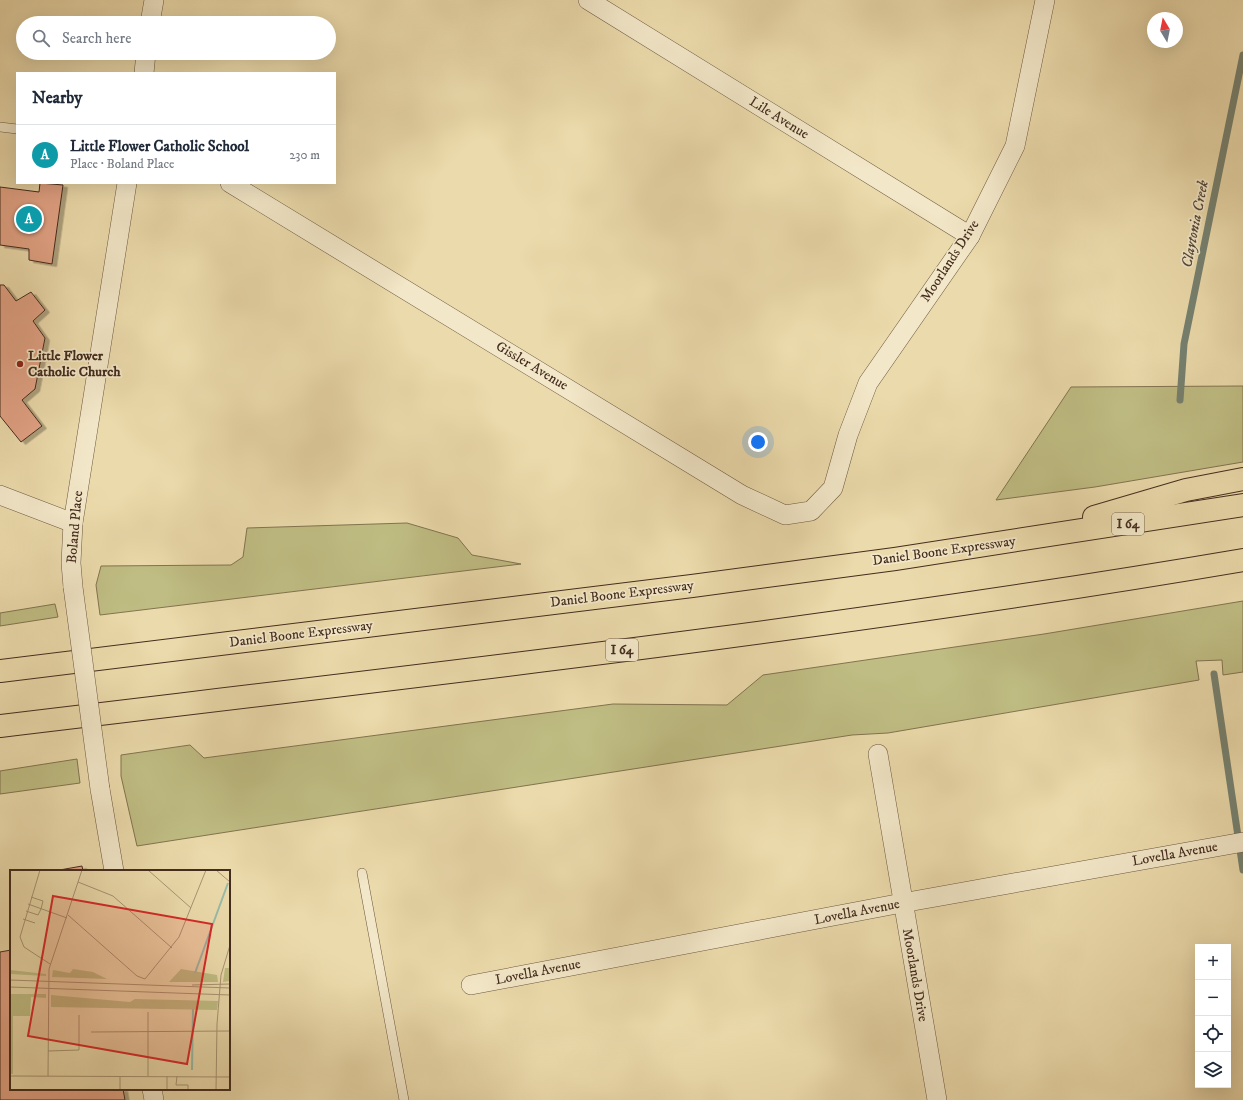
<!DOCTYPE html>
<meta charset="utf-8">
<style>
:root{--surface:#fff;--page:#f2f2f3;--text:#1f2937;--muted:#747a83;--line:#e0e1e3;--accent:#2563eb}
body{margin:0;font-family:"IM FELL DW Pica",serif;background:var(--page);color:var(--text)}
.controls{position:absolute;right:12px;bottom:12px;display:grid;overflow:hidden;border-radius:0px;box-shadow:0 4px 16px #0002}
.controls button{width:36px;height:36px;display:grid;place-items:center;padding:0;border:0;border-bottom:1px solid var(--line);background:var(--surface);color:var(--text);font:20px sans-serif}
.compass{position:absolute;left:1147px;top:12px;width:36px;height:36px;border-radius:50%;background:var(--surface);box-shadow:0 4px 16px #0002;rotate:350deg}
.you{position:absolute;left:758px;top:442px;width:14px;height:14px;margin:-10px;border:3px solid #fff;border-radius:50%;background:#1a73e8;box-shadow:0 0 0 6px #1a73e833}
.badge{display:grid;place-items:center;width:26px;height:26px;border-radius:50%;background:var(--accent);color:#fff;font-size:13px;font-weight:700}
.pin{position:absolute;translate:-50% -50%;border:2px solid #fff;box-shadow:0 1px 4px #0006}
.list{margin:0;padding:0;list-style:none}
h2{display:flex;justify-content:space-between;align-items:center;height:52px;margin:0;padding:0 16px;font-size:17px}
h2 small{font-size:13px;font-weight:400;color:var(--muted)}
.list li{display:grid;grid-template-columns:26px 1fr auto;gap:12px;align-items:center;box-sizing:border-box;height:60px;padding:0 16px;border-top:1px solid var(--line)}
.list b{display:block;font-size:15px;white-space:nowrap}
.list p{margin:0;font-size:13px;white-space:nowrap;color:var(--muted)}
.list em{font-size:13px;font-style:normal;color:var(--muted)}
.icon{flex:none;width:22px;height:22px;fill:none;stroke:currentColor;stroke-width:2;stroke-linecap:round;stroke-linejoin:round}
.map{position:relative;flex:none;width:1243px;height:1100px;overflow:hidden}
.search{position:absolute;background:var(--surface);box-shadow:0 4px 16px #0002;left:16px;top:16px;width:320px;height:44px;display:flex;align-items:center;gap:10px;box-sizing:border-box;padding:0 14px;border-radius:22px;color:var(--muted);font-size:15px}
.panel{position:absolute;background:var(--surface);box-shadow:0 4px 16px #0002;left:16px;top:72px;width:320px;height:112px;border-radius:0px}
.map>svg:first-child{display:block}
</style>
<div class="map">
<svg width="1243" height="1100" viewBox="0 0 1243 1100">
<defs>
<filter id="shadow"><feDropShadow dx="4.5" dy="2.5" stdDeviation="0" flood-color="#0004"/></filter>
</defs>
<rect width="100%" height="100%" fill="#ebdaab"/>
<filter id="stains"><feTurbulence type="fractalNoise" baseFrequency=".005" numOctaves="4"/><feColorMatrix values="0 0 0 0 .2 0 0 0 0 .09 0 0 0 0 .02 0 0 0 .5 -.17"/></filter>
<radialGradient id="worn" r=".72"><stop offset=".6" stop-color="#630" stop-opacity="0"/><stop offset="1" stop-color="#630" stop-opacity=".3"/></radialGradient>
<g fill="#bfbd83" stroke="#827450">
<path d="M1243 386V462L1095 487 996 500 1071 387Z"/>
<path d="M407 523 458 538 472 555 521 564 100 615 96 585 101 566 231 565 243 557 247 528Z"/>
<path d="M1243 601V672L1223 675 1222 660 1196 661 1199 680 888 733 852 735 137 846 121 776V755L190 745 204 758 613 704 727 705 763 675 1044 634Z"/>
<path d="M55 604 58 617 0 626V613Z"/>
<path d="M77 759 80 783 0 794V771Z"/>
</g>
<g fill="none" stroke-linecap="round" stroke-linejoin="round">
<g stroke="#768271" stroke-width="7">
<path d="M1180 400 1184 344 1243 55"/>
<path d="M1214 674 1243 870"/>
</g>
</g>
<g fill="#e2a385" stroke="#442c1e" filter="url(#shadow)">
<path d="M40 183 63 185 52 264 29 260V249L0 245V187L39 192Z"/>
<path d="M0 285H4L16 301 31 292 45 310 33 321 45 338 35 389 22 400 42 426 21 442 0 416Z"/>
<path d="M82 866 83 871H54Z"/>
<path d="M11 950V1089H123L125 1100H0V952Z"/>
</g>
<g fill="none" stroke-linecap="round" stroke-linejoin="round">
<g stroke="#6e5841" stroke-width="10">
<g id="lane">
<path d="M0 127 17 129"/>
<path d="M362 873 404 1100"/>
</g>
</g>
<g stroke="#6e5841" stroke-width="20">
<g id="street">
<path d="M588 0 970 236"/>
<path d="M150 23 154 0"/>
<path d="M144 73 146 53"/>
<path d="M230 183 742 495 785 515 811 511 833 488 848 435 868 383 970 236 1015 146 1045 0"/>
<path d="M0 495 73 523"/>
<path d="M73 587 71 563 73 523 127 183"/>
<path d="M878 754 937 1100"/>
<path d="M100 789 114 871"/>
<path d="M471 985 902 903 1243 842"/>
<path d="M152 1089 154 1100"/>
</g>
</g>
<g stroke="#442c1e" stroke-width="24">
<g id="highway">
<path d="M1094 517 1186 490 1243 479"/>
<path d="M0 671 692 586 895 559 1243 505"/>
<path d="M0 726C415 676 831 630 1243 560"/>
</g>
</g>
<use href="#lane" stroke="#f2e7c8" stroke-width="9"/>
<use href="#street" stroke="#f2e7c8" stroke-width="19"/>
<use href="#highway" stroke="#ebdaab" stroke-width="22"/>
<g stroke="#6e5841" stroke-width="20" stroke-linecap="butt">
<path id="street-bridge" d="M73 587 100 789"/>
</g>
<use href="#street-bridge" stroke="#f2e7c8" stroke-width="19"/>
</g>
<circle fill="#8f2418" stroke="#f2e7c8" stroke-width="1.5" cx="20" cy="364" r="4"/>
<g text-anchor="middle" dominant-baseline="central" stroke-width="3.5" stroke-linejoin="round" paint-order="stroke">
<g fill="#f2e7c8" stroke="#786451" stroke-width="1">
<rect x="1112" y="513" width="32" height="22" rx="3"/>
<rect x="606" y="639" width="32" height="22" rx="3"/>
</g>
<g font-size="13" font-weight="bold" fill="#442c1e">
<text x="1128" y="524">I 64</text>
<text x="622" y="650">I 64</text>
</g>
<g font-size="14" fill="#442c1e" stroke="#f2e7c8">
<text transform="translate(779 118) rotate(32)">Lile Avenue</text>
<text transform="translate(950 261) rotate(-57)">Moorlands Drive</text>
<text transform="translate(532 366) rotate(31)">Gissler Avenue</text>
<text transform="translate(75 527) rotate(-85)">Boland Place</text>
<text transform="translate(944 551) rotate(-8)">Daniel Boone Expressway</text>
<text transform="translate(622 594) rotate(-7)">Daniel Boone Expressway</text>
<text transform="translate(301 634) rotate(-7)">Daniel Boone Expressway</text>
<text transform="translate(1175 854) rotate(-10)">Lovella Avenue</text>
<text transform="translate(857 912) rotate(-11)">Lovella Avenue</text>
<text transform="translate(538 972) rotate(-11)">Lovella Avenue</text>
<text transform="translate(915 975) rotate(80)">Moorlands Drive</text>
</g>
<g font-size="14" font-weight="bold" fill="#442c1e" stroke="#f2e7c8" text-anchor="start">
<text x="28" y="356">Little Flower<tspan x="28" dy="16">Catholic Church</tspan></text>
</g>
<g font-size="15" font-style="italic" fill="#55493a" stroke="#f2e7c8">
<text transform="translate(1195 224) rotate(-79)">Claytonia Creek</text>
</g>
</g>
<g transform="translate(10 870)">
<rect width="220" height="220" fill="#ebdaab"/>
<path d="M215 98H220V111L213 112ZM63 99 83 102 97 109 42 107 43 100 60 103ZM171 99 207 105 208 112H159ZM0 100 36 104V106L0 104ZM0 124H36V128L21 127 20 146H3V204H0ZM41 125 120 132 125 129 208 131 207 140 41 137Z" fill="#bfbd83"/>
<path fill="none" stroke="#98bba9" stroke-width="2" d="M185 103 218 13M182 200 183 139"/>
<path fill="none" stroke="#a89473" stroke-width="1" d="M30 0 10 67 14 77 40 94M138 0 181 38M206 0 220 12M68 12 103 26 162 78M18 34 57 48M16 41 28 45 31 39 33 31 21 27M58 45 127 106 135 109 169 67 196 0M13 49 25 53M0 110 220 118M182 115 220 114M0 117 220 125M81 162 220 161M38 181 69 180V145M0 206 220 207M38 206 39 99 72 0M110 206V220M138 206V142M167 206 166 215H178V220M157 220V206M206 220 207 154 211 105 220 75"/>
<path fill="#d62828" fill-opacity="0.15" stroke="#d62828" stroke-width="2" d="M43 26 202 54 177 194 18 166Z"/>
<rect width="220" height="220" fill="none" stroke="#442c1e" stroke-width="2"/>
</g>
<rect width="100%" height="100%" filter="url(#stains)"/>
<rect width="100%" height="100%" fill="url(#worn)"/>
</svg>
<div class="controls">
<button>+</button>
<button>−</button>
<button><svg class="icon" aria-label="locate" viewBox="0 0 24 24"><circle cx="12" cy="12" r="6"/><path d="M12 2v4M12 18v4M2 12h4M18 12h4"/></svg></button>
<button><svg class="icon" aria-label="layers" viewBox="0 0 24 24"><path d="M12 4l9 5-9 5-9-5zM3 14l9 5 9-5"/></svg></button>
</div>
<svg class="compass" viewBox="-18 -18 36 36"><path d="M0-13l5 13h-10z" fill="#e53935"/><path d="M0 13l5-13h-10z" fill="#747a83"/></svg>
<div class="you"></div>
<div class="pin badge" style="left:29px;top:219px;background:#0f9aa8">A</div>
<div class="search"><svg class="icon" aria-label="search" viewBox="0 0 24 24"><circle cx="10" cy="10" r="6"/><path d="M15 15l6 6"/></svg>Search here</div>
<section class="panel">
<h2>Nearby<small></small></h2>
<ul class="list">
<li><span class="badge" style="background:#0f9aa8">A</span><div><b>Little Flower Catholic School</b><p>Place · Boland Place</p></div><em>230 m</em></li>
</ul>
</section>
</div>
